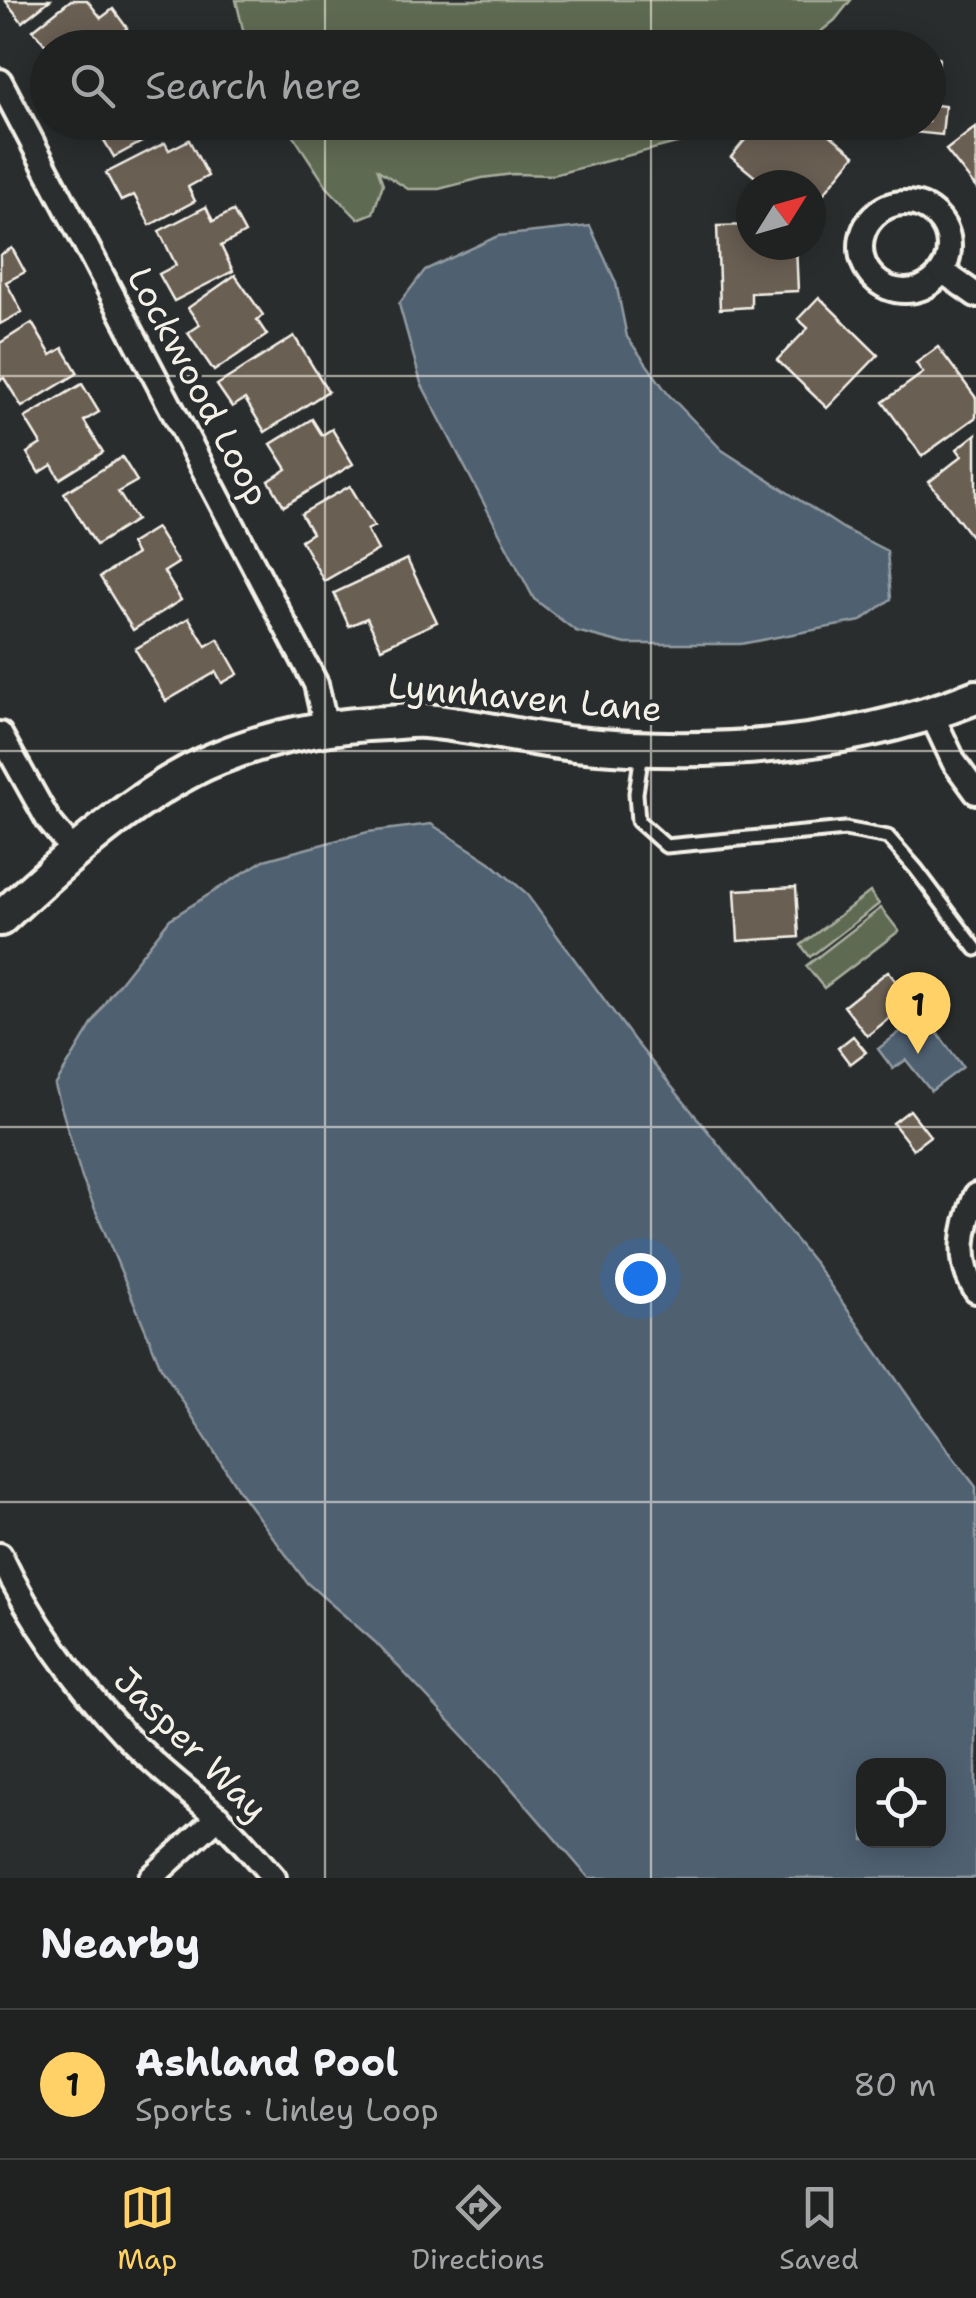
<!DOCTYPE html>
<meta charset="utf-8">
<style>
:root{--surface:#202222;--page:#282a2a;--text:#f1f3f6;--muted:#a2a4a5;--line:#3d3f40;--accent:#ffd166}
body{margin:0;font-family:"Shantell Sans",sans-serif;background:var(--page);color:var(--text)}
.controls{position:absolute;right:30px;bottom:30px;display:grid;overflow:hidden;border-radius:20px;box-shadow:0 5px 25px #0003}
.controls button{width:90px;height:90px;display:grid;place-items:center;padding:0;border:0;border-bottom:2px solid var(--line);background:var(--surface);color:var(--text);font:50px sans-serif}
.compass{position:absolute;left:736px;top:170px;width:90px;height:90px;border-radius:50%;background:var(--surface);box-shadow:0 5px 25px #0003;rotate:53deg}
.you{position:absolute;left:640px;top:1278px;width:35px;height:35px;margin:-25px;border:8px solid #fff;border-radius:50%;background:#1a73e8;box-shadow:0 0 0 15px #1a73e833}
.badge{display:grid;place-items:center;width:65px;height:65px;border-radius:50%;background:var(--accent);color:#111;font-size:32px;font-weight:700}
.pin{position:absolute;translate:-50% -82px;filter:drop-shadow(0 2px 5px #0008)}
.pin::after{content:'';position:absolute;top:52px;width:35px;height:30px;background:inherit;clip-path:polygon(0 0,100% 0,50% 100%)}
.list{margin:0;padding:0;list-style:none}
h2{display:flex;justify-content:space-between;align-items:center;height:130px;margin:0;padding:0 40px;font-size:42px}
h2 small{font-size:32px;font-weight:400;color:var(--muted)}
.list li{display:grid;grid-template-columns:65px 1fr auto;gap:30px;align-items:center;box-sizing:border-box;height:150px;padding:0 40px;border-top:2px solid var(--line)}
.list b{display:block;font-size:38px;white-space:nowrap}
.list p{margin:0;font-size:32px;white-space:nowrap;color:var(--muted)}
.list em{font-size:32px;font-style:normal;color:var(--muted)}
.icon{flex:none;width:55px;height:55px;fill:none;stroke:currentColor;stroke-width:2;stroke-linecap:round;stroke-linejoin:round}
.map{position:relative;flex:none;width:976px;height:1878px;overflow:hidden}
.search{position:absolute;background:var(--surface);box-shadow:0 5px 25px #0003;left:30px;right:30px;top:30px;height:110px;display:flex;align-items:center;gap:25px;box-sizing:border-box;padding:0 35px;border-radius:55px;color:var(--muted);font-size:38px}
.sheet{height:280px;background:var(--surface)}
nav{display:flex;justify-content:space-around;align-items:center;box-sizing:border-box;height:140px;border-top:2px solid var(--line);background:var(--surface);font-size:28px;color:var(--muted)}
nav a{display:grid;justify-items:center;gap:5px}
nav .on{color:var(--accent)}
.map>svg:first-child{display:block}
</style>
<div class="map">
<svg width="976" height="1878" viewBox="0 0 976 1878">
<rect width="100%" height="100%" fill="#2a2d2e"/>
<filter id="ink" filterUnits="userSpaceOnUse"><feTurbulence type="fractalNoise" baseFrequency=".01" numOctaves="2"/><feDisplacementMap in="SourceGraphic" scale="20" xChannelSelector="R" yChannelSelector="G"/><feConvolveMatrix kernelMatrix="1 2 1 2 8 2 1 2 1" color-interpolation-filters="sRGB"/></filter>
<g filter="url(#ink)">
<g fill="#5e6b52" stroke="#a9ae9d" stroke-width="2.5">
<path d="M236 0H851L835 20 802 47 250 48 246 42Z"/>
<path d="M285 123H695L689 128 688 140 553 175 513 174 482 178 439 189H408L378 170 383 184 373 213 358 219 327 187Z"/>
<path d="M870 892 879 904 810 957 801 945Z"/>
<path d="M881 908 899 931 824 988 806 966Z"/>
</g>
<g fill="#4f6171" stroke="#919ba1" stroke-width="2.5" fill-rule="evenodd">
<path d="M590 226 616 283 627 337 668 394 722 450 844 529 887 551 891 599 861 621 741 644H626L576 631 534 599 421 383 399 304 425 270 498 236Z"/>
<path d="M431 824 490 862 525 892 634 1040 816 1265 927 1423 976 1487V1878H589L494 1768 375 1642 307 1583 239 1491 161 1367 82 1178 55 1086 109 996 170 919 264 860 368 832ZM864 1766H938V1840H864Z"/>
<path d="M923 1014 963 1067 931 1091 906 1060 893 1069 878 1049Z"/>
</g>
<g fill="#6b5e52" stroke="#f4f1e8" stroke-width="2.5">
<path d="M5 0H50L22 22Z"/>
<path d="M71 0H87L101 18 113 9 127 28 116 37 124 48H48L33 30Z"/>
<path d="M888 38 924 42 923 48H887Z"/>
<path d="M928 57 939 58 935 105 945 106 942 135 864 127 865 122H928Z"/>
<path d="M80 122H155L160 132 114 157 95 125 84 131Z"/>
<path d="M774 122H814L855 155 811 209V185H765L731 157 758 124 767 131Z"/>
<path d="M976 127V188L946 150Z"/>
<path d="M189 140 208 176 188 187 195 201 150 225 134 195 121 201 106 173 165 143 169 150Z"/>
<path d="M206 207 213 221 233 211 245 233 221 246 233 271 174 301 159 274 176 265 159 231Z"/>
<path d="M751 225V245H796L798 291 751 293V307L720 309 717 226Z"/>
<path d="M12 248 25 272 6 282 22 312 0 324V255Z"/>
<path d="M235 275 263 315 257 320 267 335 214 371 188 333 200 325 188 308Z"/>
<path d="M819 297 878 355 827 408 777 360 808 328 798 319Z"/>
<path d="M32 323 51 355 63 348 78 373 22 407 4 378 0 380V343Z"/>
<path d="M294 336 328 391 265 432 245 399 232 407 217 385Z"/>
<path d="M938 347 976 398V417L922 456 883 402 923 373 916 363Z"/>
<path d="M82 384 99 412 84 421 103 452 60 479 52 465 39 473 27 453 41 444 25 418Z"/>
<path d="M312 419 322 435 332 429 353 464 284 506 269 481 287 469 271 444Z"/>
<path d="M976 434V532L971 536 929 482 962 456 957 449Z"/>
<path d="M122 457 137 481 118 492 136 520 96 545 64 493Z"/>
<path d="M350 486 374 526 367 530 378 550 324 581 301 540 312 533 301 514Z"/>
<path d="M156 528 178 563 164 572 181 600 133 630 100 577 136 554 130 544Z"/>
<path d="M407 559 437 622 381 648 367 618 349 626 334 593Z"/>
<path d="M189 618 206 646 218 639 238 674 222 683 216 672 166 701 135 649Z"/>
<path d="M796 887 799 937 738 941 735 890Z"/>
<path d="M888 971 911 1001 867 1036 844 1006Z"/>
<path d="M853 1036 866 1052 850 1064 838 1048Z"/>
<path d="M910 1110 930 1136 913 1149 893 1123Z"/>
</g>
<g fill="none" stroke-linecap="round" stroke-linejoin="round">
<g stroke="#f4f1e8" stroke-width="19">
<path id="lane" d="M642 753 636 793 638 821 666 846 845 829 888 837 916 869 976 949"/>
</g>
<g stroke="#f4f1e8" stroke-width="30">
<g id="street">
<path d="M0 81 316 684 326 728"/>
<circle cx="905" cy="247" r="44"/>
<path d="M942 271 976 295"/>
<path d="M931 713 954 762 976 792"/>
<path d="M0 734 48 820 75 853"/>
<path d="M976 1195C963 1227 956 1261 976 1291"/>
<path d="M0 1555C30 1619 75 1682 123 1733 152 1764 185 1788 216 1816 237 1834 255 1857 274 1878"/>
<path d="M151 1878 218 1817"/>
</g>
</g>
<g stroke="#f4f1e8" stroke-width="40">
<path id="secondary" d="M0 919C59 864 143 788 218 758 272 736 329 725 387 723 400 722 413 720 425 721 475 725 525 739 575 744 711 757 848 748 976 697"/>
</g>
<use href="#lane" stroke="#2a2d2e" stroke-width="11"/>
<use href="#street" stroke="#2a2d2e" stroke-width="22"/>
<use href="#secondary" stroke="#2a2d2e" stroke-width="32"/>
</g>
</g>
<path fill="none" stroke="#f4f1e8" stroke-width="2.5" stroke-opacity="0.55" d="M325 0V48M651 0V48M325 122V1878M651 122V1878M0 376H976M0 751H976M0 1127H976M0 1502H976"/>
<g text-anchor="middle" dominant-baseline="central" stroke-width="8" stroke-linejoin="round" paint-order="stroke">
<g font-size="35" fill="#f4f1e8" stroke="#2a2d2e">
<text transform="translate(199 386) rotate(62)">Lockwood Loop</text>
<text transform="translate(525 697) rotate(5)">Lynnhaven Lane</text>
<text transform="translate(191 1744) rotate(45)">Jasper Way</text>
</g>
</g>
</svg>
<div class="controls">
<button><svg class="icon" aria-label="locate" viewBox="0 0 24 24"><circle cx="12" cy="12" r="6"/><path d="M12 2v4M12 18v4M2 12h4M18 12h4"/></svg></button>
</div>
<svg class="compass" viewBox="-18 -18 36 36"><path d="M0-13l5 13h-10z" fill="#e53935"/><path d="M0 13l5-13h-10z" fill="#a2a4a5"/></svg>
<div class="you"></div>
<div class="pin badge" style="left:918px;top:1054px">1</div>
<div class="search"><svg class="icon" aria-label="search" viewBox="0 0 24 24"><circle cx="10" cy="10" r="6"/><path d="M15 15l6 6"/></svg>Search here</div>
</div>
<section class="sheet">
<h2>Nearby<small></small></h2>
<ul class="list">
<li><span class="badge">1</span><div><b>Ashland Pool</b><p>Sports · Linley Loop</p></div><em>80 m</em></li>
</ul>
</section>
<nav>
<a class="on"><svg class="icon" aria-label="map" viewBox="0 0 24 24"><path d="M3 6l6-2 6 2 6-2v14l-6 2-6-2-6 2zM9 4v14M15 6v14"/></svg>Map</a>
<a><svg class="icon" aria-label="directions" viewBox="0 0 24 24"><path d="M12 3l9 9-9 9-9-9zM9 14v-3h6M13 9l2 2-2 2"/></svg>Directions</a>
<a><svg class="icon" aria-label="saved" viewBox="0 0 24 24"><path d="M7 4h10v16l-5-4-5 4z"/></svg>Saved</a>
</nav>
